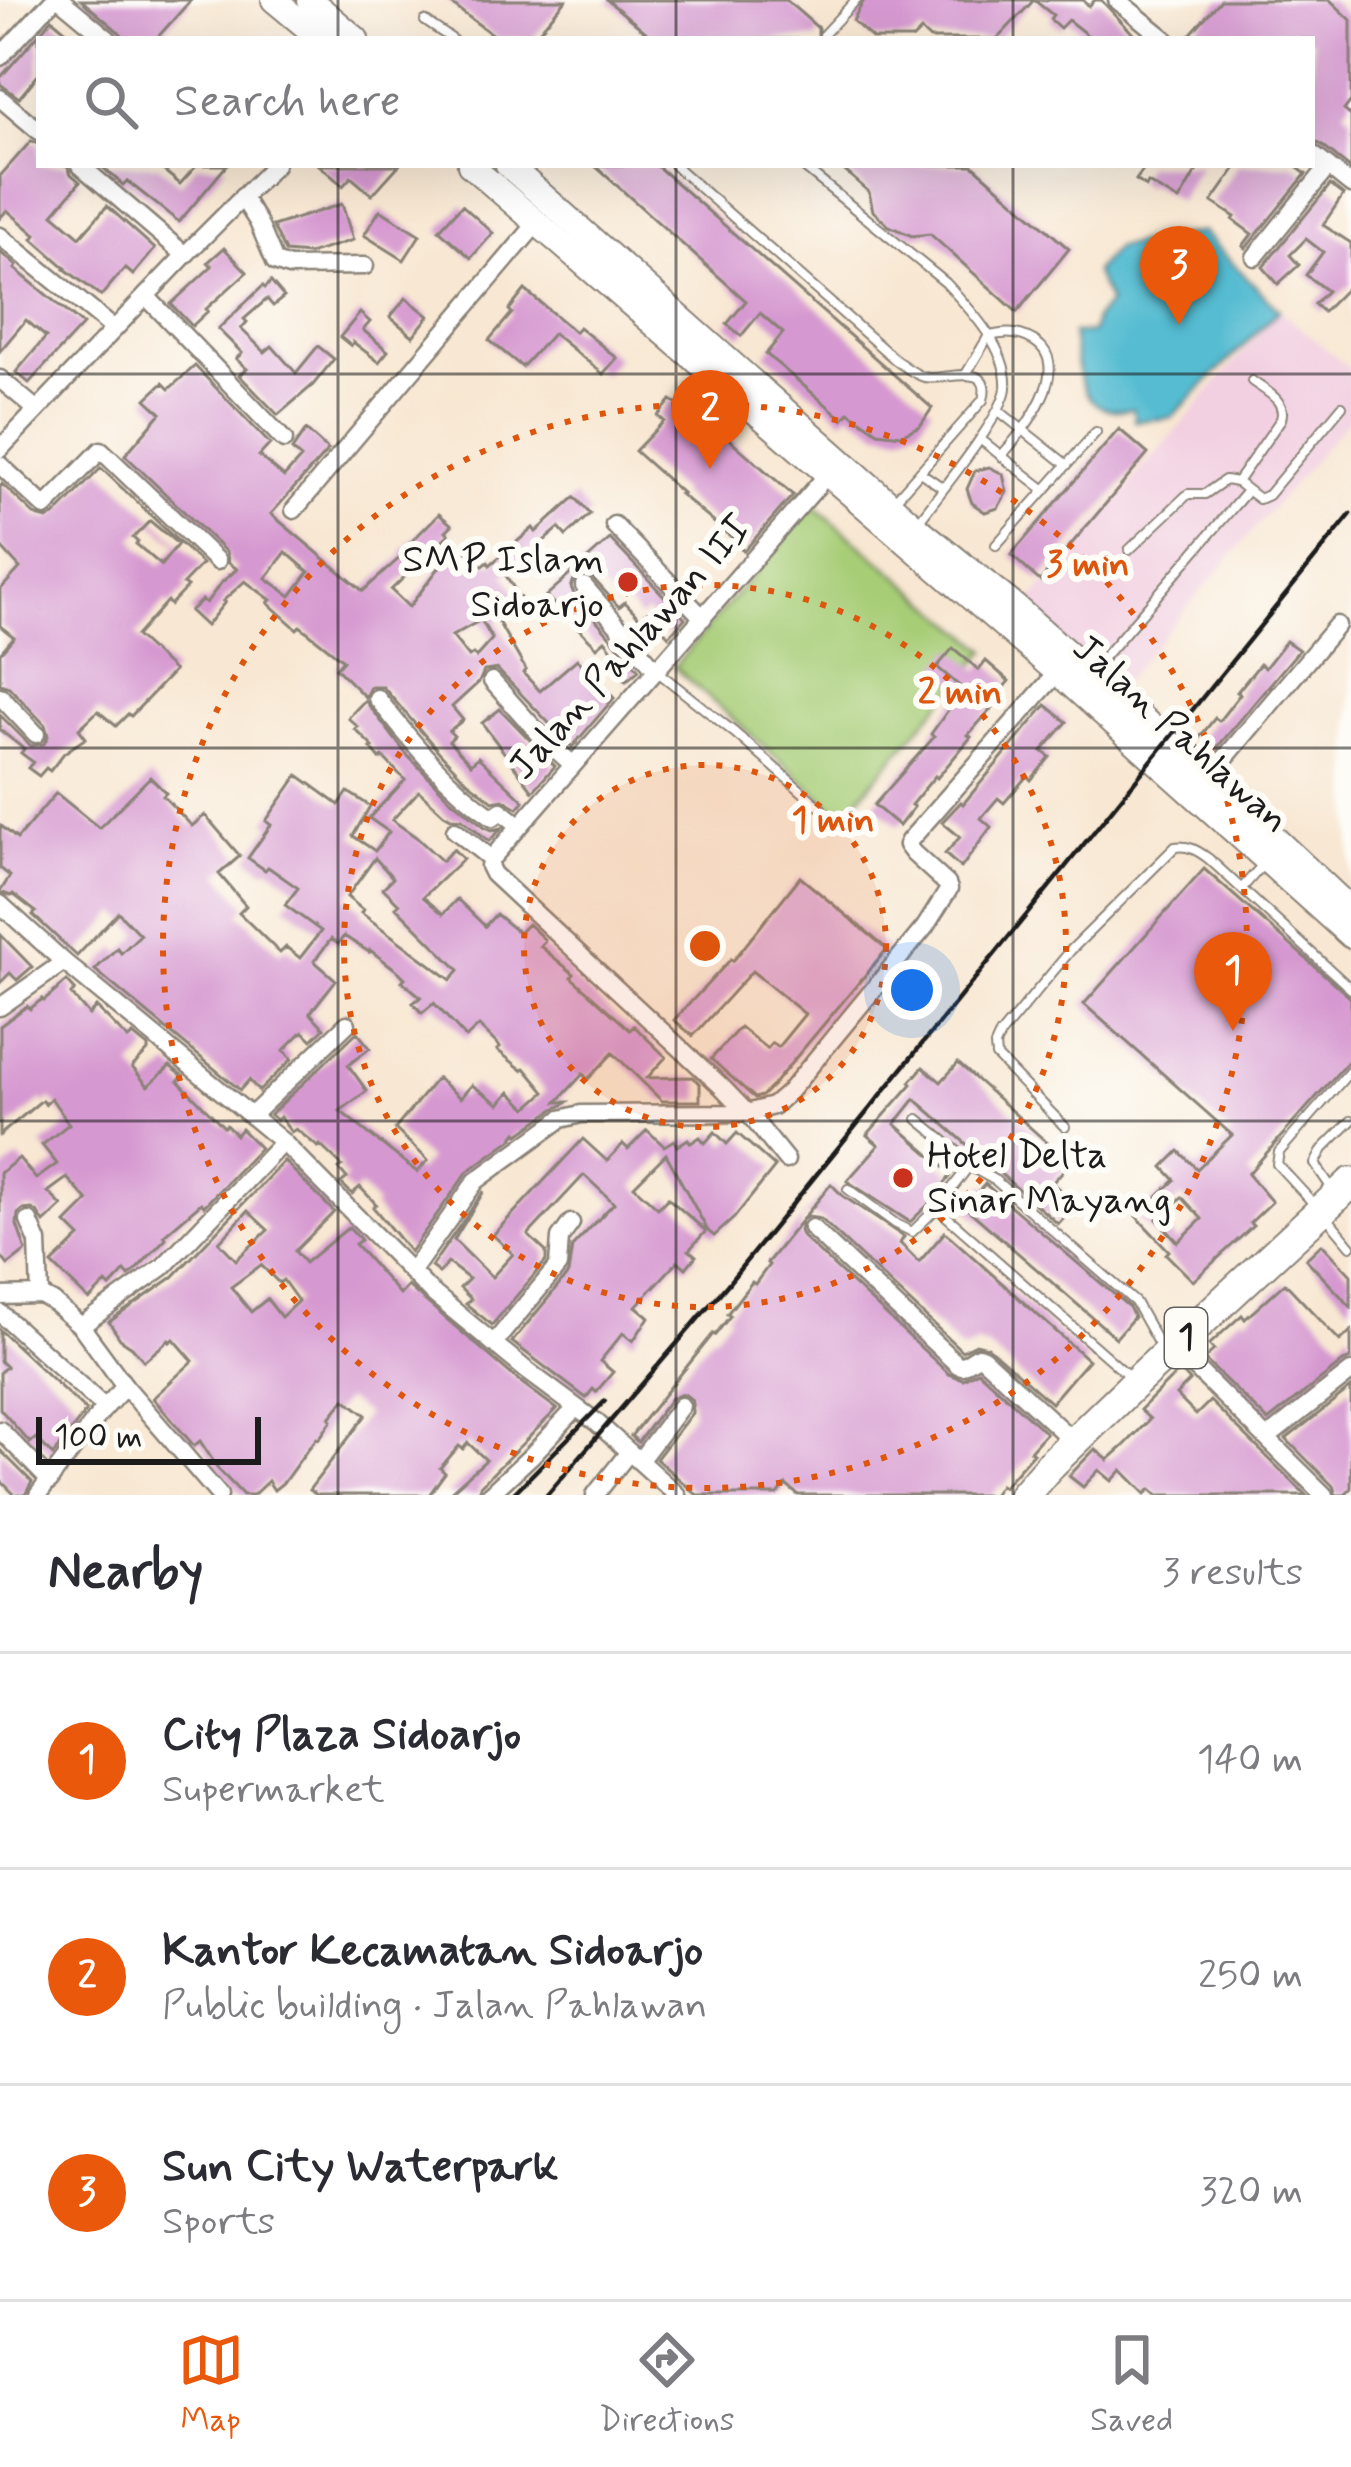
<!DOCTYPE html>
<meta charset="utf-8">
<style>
:root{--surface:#fff;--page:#f7f7f7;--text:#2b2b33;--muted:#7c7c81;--line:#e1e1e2;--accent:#ea580c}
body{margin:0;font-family:Mynerve,sans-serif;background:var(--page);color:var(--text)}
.scale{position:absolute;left:36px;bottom:30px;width:225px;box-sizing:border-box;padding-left:12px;border:6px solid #1c1c1c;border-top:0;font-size:33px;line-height:42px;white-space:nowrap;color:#1c1c1c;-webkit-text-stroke:9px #fdfcf7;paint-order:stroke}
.you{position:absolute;left:912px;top:990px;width:42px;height:42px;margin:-30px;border:9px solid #fff;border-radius:50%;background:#1a73e8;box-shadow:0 0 0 18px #1a73e833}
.badge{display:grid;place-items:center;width:78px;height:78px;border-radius:50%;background:var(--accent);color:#fff;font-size:39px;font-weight:700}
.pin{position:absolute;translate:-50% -99px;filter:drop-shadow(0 3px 6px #0008)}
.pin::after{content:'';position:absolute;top:63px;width:42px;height:36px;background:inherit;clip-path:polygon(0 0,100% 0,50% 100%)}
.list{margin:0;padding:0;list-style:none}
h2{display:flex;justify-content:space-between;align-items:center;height:156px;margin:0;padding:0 48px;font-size:51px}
h2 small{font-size:39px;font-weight:400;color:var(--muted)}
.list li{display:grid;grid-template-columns:78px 1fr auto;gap:36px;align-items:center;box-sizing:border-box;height:216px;padding:0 48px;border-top:3px solid var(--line)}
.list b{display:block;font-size:45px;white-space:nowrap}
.list p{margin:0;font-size:39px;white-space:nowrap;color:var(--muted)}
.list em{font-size:39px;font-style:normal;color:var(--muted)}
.icon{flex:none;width:66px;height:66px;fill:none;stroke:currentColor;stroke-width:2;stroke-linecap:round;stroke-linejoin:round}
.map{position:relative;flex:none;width:1351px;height:1495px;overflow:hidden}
.search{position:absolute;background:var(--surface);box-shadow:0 12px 48px #0002;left:36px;right:36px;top:36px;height:132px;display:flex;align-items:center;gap:30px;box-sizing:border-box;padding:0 42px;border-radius:0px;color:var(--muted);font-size:45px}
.sheet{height:804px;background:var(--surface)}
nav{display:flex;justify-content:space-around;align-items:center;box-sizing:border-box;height:168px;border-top:3px solid var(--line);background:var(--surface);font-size:33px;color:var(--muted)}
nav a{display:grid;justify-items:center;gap:6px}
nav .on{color:var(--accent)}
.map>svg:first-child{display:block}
</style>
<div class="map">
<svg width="1351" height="1495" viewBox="0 0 1351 1495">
<rect width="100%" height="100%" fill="#fdfcf7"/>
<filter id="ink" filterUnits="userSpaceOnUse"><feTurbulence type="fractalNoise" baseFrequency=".00833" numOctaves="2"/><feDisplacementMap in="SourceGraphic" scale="24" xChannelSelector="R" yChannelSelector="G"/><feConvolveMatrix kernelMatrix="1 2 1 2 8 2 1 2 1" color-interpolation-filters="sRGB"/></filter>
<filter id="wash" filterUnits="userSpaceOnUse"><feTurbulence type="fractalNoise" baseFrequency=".004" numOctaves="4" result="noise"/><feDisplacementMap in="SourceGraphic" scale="48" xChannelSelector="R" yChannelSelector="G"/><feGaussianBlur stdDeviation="2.7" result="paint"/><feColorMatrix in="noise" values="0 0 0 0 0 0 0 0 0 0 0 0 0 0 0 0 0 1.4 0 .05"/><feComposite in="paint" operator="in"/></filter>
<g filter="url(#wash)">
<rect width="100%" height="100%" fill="#f8e7d2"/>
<path fill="#f2cfe1" d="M1279 310 1351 370V416L1116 691 1022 611Z"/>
<path fill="#a7cd77" stroke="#62744a" stroke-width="3" d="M813 505 987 650 843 816 674 667Z"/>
<path fill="#54bcd1" stroke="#386c76" stroke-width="3" d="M1202 232 1279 310 1171 418 1135 421 1133 409C1078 418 1078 373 1072 333H1092L1095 318 1109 303 1094 272 1116 248Z"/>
<g id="blocks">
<g fill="#d698d0" fill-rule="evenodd">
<path d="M81 0H191L156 39H127Z"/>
<path d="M446 0H566L532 39H498Z"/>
<path d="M607 0H786L818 28V39H654Z"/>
<path d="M864 0H1083L1089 6 1095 0H1101L1138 39H1092L1068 20 1060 28 1050 19 1053 15 1034 0 997 39H930L921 31 913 39H873L853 21Z"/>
<path d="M1221 0H1330L1351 20V101L1344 110 1351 116V169L1320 144 1312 141V39H1186Z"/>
<path d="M52 19 76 39H39V74L19 98 0 84V78Z"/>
<path d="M31 141 39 144V165H67L71 174 80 182 53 214 80 237 107 206 155 249 133 275 125 268 101 296 65 269 66 268 33 239 36 235 7 210 0 218V176Z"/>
<path d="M100 165H157L180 184 197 165H227L179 222 127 181 123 185Z"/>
<path d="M319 165H399L372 195 351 177 343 186Z"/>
<path d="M594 165H656L932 408 920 426 901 435 878 432 849 412 843 419 766 354 783 333 760 313 741 336 727 324 746 301Z"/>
<path d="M838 165H973L1069 249 1017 312 930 234 912 236 889 226 873 211 869 192Z"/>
<path d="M1147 165H1200L1179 201 1148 183 1146 187 1136 180Z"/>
<path d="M1238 165H1294L1306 174 1246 248 1243 246 1252 234 1233 220 1235 217 1212 202Z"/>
<path d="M1330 185 1343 195 1323 225 1351 243V284L1323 312 1314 304 1327 291 1306 275 1323 252 1306 239 1290 255 1299 265 1278 284 1263 267Z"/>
<path d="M342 204 353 240 309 254 285 252 273 226Z"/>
<path d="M462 205 493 233 471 258 439 230Z"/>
<path d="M380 210 420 235 404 260 364 235Z"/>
<path d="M224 248 247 272 206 309 208 311 192 326 171 304 212 266 208 262Z"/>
<path d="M0 252 17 266 15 269 83 325 29 383 16 372 46 337 26 320 0 351Z"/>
<path d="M271 282 284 297 273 306 267 299 244 319 247 322 241 329 265 352 272 346 296 373 318 346 334 359 313 385 278 415 239 375 247 369 236 359 242 353 218 329 263 286 265 288Z"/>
<path d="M525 290 575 332 579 327 617 358 603 374 553 333 522 367 489 340 512 313 509 310Z"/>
<path d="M406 298 429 316 413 336 390 317Z"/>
<path d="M360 313 370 322 363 330 388 351 379 362 353 342 351 346 340 337Z"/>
<path d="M195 366 270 444 259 456 284 477 301 458 292 450 306 430 328 450 271 514 363 591 404 554 401 552 439 514 452 525 446 531 449 534 391 590 409 607 458 543 483 566 488 562 490 565 533 528 536 532 575 497 590 514 566 536 559 528 505 574 523 603 497 620 526 670 523 673 540 691 577 659 614 698 572 747 497 669 484 671 479 682 452 707 463 720 449 731 454 736 449 741 471 764 478 757 524 801 518 808 503 799 493 801 468 782 440 753 383 687H370L365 697 336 668 343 660 300 626 297 629 268 603 271 600 245 581 223 601 225 602 206 626 190 611 202 600 206 603 221 583 237 569 229 563 226 552 125 455 161 413 146 399 163 383 169 389ZM286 552 309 572 291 596 266 578ZM481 620 492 639 476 657 473 654 469 657 452 636Z"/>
<path d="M671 400 679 406 685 400 690 405 693 401 707 413 704 417 793 495 744 551 733 542 735 540 680 494 682 493 635 451 664 421 658 416Z"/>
<path d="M1119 429 1148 454 1040 581 1011 555Z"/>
<path d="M989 467 1003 474 1007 492 998 508 985 512 972 503 967 489 975 471Z"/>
<path d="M101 468 202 564 183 584 187 587 170 605 167 601 136 636 174 671 131 716 128 714 116 726 98 711 79 729 86 738 64 753 50 771 46 768 39 776 28 768 33 762 21 753 24 749 0 730V715L31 746 44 744 48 736 45 725 9 687 0 684V653L14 637 0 626V590L20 568 0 546V486L2 484 36 516 47 519 54 516ZM150 521 178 544 161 565 136 544 138 542 133 538Z"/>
<path d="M610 539 685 618 669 636 647 612 640 618 625 602 619 607 589 574H581L575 577 571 587 574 594 639 670 626 681 616 669 623 663 605 640 597 647 546 596Z"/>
<path d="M1286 641 1299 650 1210 756 1195 743 1215 718 1219 721 1240 694 1237 692 1260 664 1265 668Z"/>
<path d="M953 648 979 670 986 661 1009 681 989 705 992 708 968 735 971 737 937 778 935 776 911 805 914 807 899 826 874 805 934 737 931 734 963 689 937 667Z"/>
<path d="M365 700 407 755 451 800 485 827 492 830 502 828 489 841 462 819 451 818 444 814 419 791 392 820 416 837 442 861 453 849 463 859 423 897 443 914 457 899 485 926 496 914 519 933 528 924 545 940 540 946 574 974 571 977 630 1030 634 1026 666 1057 647 1078 693 1077 700 1084V1101H662L613 1053 588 1079 583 1074 557 1102H567L563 1105 554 1109 519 1134 517 1132 511 1140 468 1171 410 1252 373 1207 376 1204 360 1187 352 1194 341 1183 347 1178 339 1169 342 1166 320 1145 318 1147 296 1129 291 1132 280 1117 277 1120 270 1115 357 1032 370 1048 348 1065 367 1091 340 1111 417 1172 428 1160 395 1129 437 1078 460 1098 472 1085 499 1104 510 1092 527 1108 545 1092 525 1068 522 1070 497 1050 500 1047 479 1026 466 1038 434 1003 422 1013 413 1003 421 997 402 981 405 978 399 972 370 950 369 952 344 936 338 944 331 939 314 961 336 980 310 1013 324 1028 312 1040 303 1031 284 1050 292 1059 259 1091 249 1080 240 1090 95 970 117 948 121 953 140 935 118 912 77 956 33 915 36 912 13 894 11 896 0 892 10 876 0 868V825L17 839 56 793 99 828 150 777 166 793 163 796 192 826 205 815 240 856 219 874 246 906 239 913 280 953 286 947 300 958 321 931 285 905 298 888 268 867 265 870 248 858 271 825 266 821 298 775 339 805 348 792 370 806 353 836 375 851 389 832 369 818 405 780 383 757 380 759 371 748 373 747 355 729 358 727 348 718ZM375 858 393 878 383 888 399 904 396 907 459 970 451 980 361 913 363 910 347 897Z"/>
<path d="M1046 705 1067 722 1042 751 1050 757 1031 780 1027 776 1004 803 998 798 981 818 991 827 961 868 945 854 960 837 942 822 961 802 963 804Z"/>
<path d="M500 709 555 766 533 791 482 723Z"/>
<path d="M1204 869 1351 998V1058L1248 1174 1272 1202 1250 1223 1253 1226 1193 1281 1166 1254 1169 1251 1136 1216 1175 1180 1163 1167 1179 1151 1197 1169 1232 1135 1084 1004ZM1182 1197 1202 1219 1178 1242 1157 1219Z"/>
<path d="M800 877 887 949 772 1086 762 1096 755 1098 711 1059 740 1027 767 1049 772 1043 778 1047 805 1014 752 971 693 1036 674 1020 731 959 733 961Z"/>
<path d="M0 934 32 967 17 980 10 973 0 983Z"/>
<path d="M67 981 75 990 71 994 89 1015 96 1007 128 1039 133 1035 148 1047V1051L132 1067 148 1086 170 1066 183 1076 178 1081 224 1127 226 1125 236 1135 241 1129 260 1148 204 1206 201 1203 164 1235 166 1238 133 1273 129 1276 125 1271 110 1287 106 1283 89 1300 52 1264 80 1237 66 1223 88 1201 67 1178 48 1192 62 1206 44 1223 37 1212 32 1209 23 1210 18 1214 17 1225 26 1251 8 1265 0 1255V1173L19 1158 36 1179 57 1164 42 1145 69 1124 51 1098 45 1104 42 1100 0 1135V1026L27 1006 30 1009 42 999 44 1001Z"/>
<path d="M958 1063 1070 1163 1052 1183 1076 1204 1058 1224 915 1099 895 1124 952 1174 931 1202 910 1222 847 1181 879 1145 867 1135 912 1084 910 1082 923 1067 941 1082Z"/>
<path d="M647 1130 664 1146 674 1140 677 1146 688 1139 691 1143 700 1137 705 1143 715 1132 727 1144 737 1133 775 1167 734 1218 714 1236 708 1231 666 1154 634 1186 658 1208 668 1198 706 1231 689 1250 696 1256 686 1268 678 1261 636 1306 649 1317 633 1341 623 1333 600 1361 613 1372 596 1392 593 1389 586 1398 512 1342 568 1274 572 1247 614 1203 584 1175 528 1235 546 1252V1261L492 1325 466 1304 471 1299 460 1288 469 1279 448 1263 439 1273 431 1267 484 1191 454 1240 492 1277 513 1254 493 1235 583 1139 607 1161 623 1144 628 1149Z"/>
<path d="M284 1161 334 1212 295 1251 305 1263 349 1227 361 1240 355 1244 400 1295 408 1286 518 1380 557 1409 480 1486 477 1495H447L486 1460 468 1443 463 1449 459 1446 440 1468 445 1473 429 1495H317L309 1490 366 1415 345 1399 330 1418 332 1420 319 1439 317 1438 307 1450 284 1482 274 1490 268 1481 253 1495H243L219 1470 200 1441 194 1446 153 1398 193 1361 174 1339 170 1342 169 1340 144 1361 132 1347 120 1339 109 1322 173 1277ZM248 1211 268 1230 236 1260 219 1242ZM261 1265 279 1283 283 1280 298 1301 281 1317 267 1299 251 1312 231 1287Z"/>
<path d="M831 1184 843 1196 904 1237 900 1243 919 1262 945 1232 1088 1360 1051 1403 988 1347 976 1344 962 1351 821 1219 809 1216 802 1220 800 1231 803 1237 949 1374 963 1379 978 1371 1046 1433 1030 1451 1033 1453 1003 1487 1000 1485 993 1495H798L786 1485 778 1495H697L656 1459 692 1413V1400L684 1394 671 1398 638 1442 631 1436 713 1334 715 1335 730 1316 727 1314 741 1296 752 1282 755 1284 769 1265 767 1263Z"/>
<path d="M985 1184 1129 1307 1134 1317 1116 1338 965 1207Z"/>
<path d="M1322 1244 1351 1275V1307L1306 1259Z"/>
<path d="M1285 1283 1340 1341 1351 1331V1359L1343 1362 1268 1421 1204 1359 1214 1350 1209 1345 1223 1332 1242 1315 1245 1319Z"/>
<path d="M0 1330 86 1411 53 1455 36 1438 30 1443 0 1409V1372L6 1367 0 1361Z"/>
<path d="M1180 1370 1190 1381 1176 1395 1196 1415 1210 1401 1306 1495H1158L1151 1489 1146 1494 1122 1470 1112 1481 1099 1470 1083 1487 1069 1476 1095 1449 1108 1460 1124 1446 1150 1419 1140 1410Z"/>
<path d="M1351 1388V1488L1344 1495H1336L1333 1486 1286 1439Z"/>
<path d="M0 1450 32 1482 25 1495H15L0 1480Z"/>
</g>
</g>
</g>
<g filter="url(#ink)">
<use href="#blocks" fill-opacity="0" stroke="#8a8277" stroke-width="3"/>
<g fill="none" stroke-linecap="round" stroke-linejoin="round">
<g stroke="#8a8277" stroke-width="12">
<g id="lane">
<path d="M425 21 452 39"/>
<path d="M824 34 856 0"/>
<path d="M674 165 898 362C906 367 914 374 924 377 942 382 994 359 983 400L893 502"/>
<path d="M801 165 946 283C970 309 1009 350 1006 388 1003 417 938 495 918 522"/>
<path d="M966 374 988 337C1003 332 1019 332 1034 341 1076 367 1022 433 1001 456"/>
<path d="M1252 381C1265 391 1287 400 1281 419L1237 482 1259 499 1268 495 1342 406"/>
<path d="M999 411 1067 465"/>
<path d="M980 439 1045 490"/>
<path d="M920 472 943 488"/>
<path d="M996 545 1096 432"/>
<path d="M1129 550 1188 494H1205L1225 480 1237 482"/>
<path d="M658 672 735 733 821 808"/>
<path d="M1091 672 1247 491"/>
<path d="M1243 887 1266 861"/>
<path d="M918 1119 963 1156 969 1166 996 1181 1135 1302 1162 1350"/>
<path d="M1065 1127 996 1056 995 1046 1000 1035 1071 950 1175 847C1189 845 1197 850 1209 859L1351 989"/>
<path d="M848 1189 896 1224 912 1232 937 1208 969 1166"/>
<path d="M1333 1190 1315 1164 1323 1149 1351 1121"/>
<path d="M1314 1204 1277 1164 1279 1152 1351 1070"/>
<path d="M937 1208 1130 1377"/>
<path d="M1325 1215 1351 1246"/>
</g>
</g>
<g stroke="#8a8277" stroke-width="21">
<g id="street">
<path d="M61 0 108 39"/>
<path d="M1117 0 1165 39"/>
<path d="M0 57 53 0"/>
<path d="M0 98 39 131"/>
<path d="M1312 154 1351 185"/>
<path d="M80 165 185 255"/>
<path d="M242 197 258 222 275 262 289 267 365 266"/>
<path d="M0 236 114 329"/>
<path d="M1255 257 1328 167"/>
<path d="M146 296 284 440"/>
<path d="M0 379 37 410"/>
<path d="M0 449 185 255 275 165"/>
<path d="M0 465 45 507 101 450 217 561"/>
<path d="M294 510 537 223"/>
<path d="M614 525 703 618"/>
<path d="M584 586 657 671"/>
<path d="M492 681 542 737 572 764"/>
<path d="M0 696 36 734"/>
<path d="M377 698C412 742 446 785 493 817L501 811 519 825"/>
<path d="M1209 777 1337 625"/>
<path d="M455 830 491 859"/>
<path d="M0 904 64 962 283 1142 429 1290 526 1370 596 1422 677 1495"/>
<path d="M0 1007 64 962"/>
<path d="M251 1116 347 1024"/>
<path d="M786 1160 753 1119 721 1086 493 874 489 866 491 859 827 475"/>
<path d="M29 1221 38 1242 40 1295"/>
<path d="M812 1228 958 1365 962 1366 978 1356 983 1358 1074 1442"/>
<path d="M412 1271 476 1181 561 1119 581 1114 747 1113 773 1106 788 1093 925 927 949 889 947 884 913 853 907 845 909 841 1063 666"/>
<path d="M0 1296 40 1295 53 1302 81 1326 125 1386 219 1495"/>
<path d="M0 1313 105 1408"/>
<path d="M81 1326 163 1267 283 1142"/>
<path d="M494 1343 558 1266 560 1238 571 1223"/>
<path d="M1175 1348 1324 1495"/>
<path d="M0 1430 50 1481"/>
<path d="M1267 1438 1351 1372"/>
<path d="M640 1460 681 1406"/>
<path d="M38 1495 102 1411 125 1386"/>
<path d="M489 1495 531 1456 576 1408"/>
<path d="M595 1495 629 1452"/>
</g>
</g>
<g stroke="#8a8277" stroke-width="28">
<g id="primary">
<path d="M274 0 321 39"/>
<path d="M310 0 356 39"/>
<path d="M470 165 1057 672 1351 936"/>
<path d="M508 165 915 526 1014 606 1209 777 1351 910"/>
</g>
</g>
<g stroke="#8a8277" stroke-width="34">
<path id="highway" d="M1024 1495 1049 1466 1136 1382 1351 1183"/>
</g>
<use href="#lane" stroke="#fff" stroke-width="8"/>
<use href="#street" stroke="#fff" stroke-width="16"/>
<use href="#primary" stroke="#fff" stroke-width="24"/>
<use href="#highway" stroke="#fff" stroke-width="30"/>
<g stroke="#1c1c1c" stroke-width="4.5">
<path d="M512 1495 605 1401"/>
<path d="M547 1495 727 1285 1351 514"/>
</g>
</g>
</g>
<path fill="none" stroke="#1c1c1c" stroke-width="3" stroke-opacity="0.55" d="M338 0V39M676 0V39M1013 0V39M338 165V1495M676 165V1495M1013 165V1495M0 374H1351M0 748H1351M0 1121H1351"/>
<circle cx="705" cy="946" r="181" fill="#de560d" fill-opacity=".12"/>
<g fill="none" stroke="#de560d" stroke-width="6" stroke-dasharray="6 12">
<circle cx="705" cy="946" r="181"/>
<circle cx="705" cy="946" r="361"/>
<circle cx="705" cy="946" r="542"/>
</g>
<g fill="#c8321e" stroke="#fdfcf7" stroke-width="4.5">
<circle cx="628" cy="582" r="12"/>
<circle cx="903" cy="1178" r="12"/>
</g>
<g text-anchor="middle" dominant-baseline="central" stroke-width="12" stroke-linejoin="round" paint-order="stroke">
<rect fill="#fdfcf7" stroke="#605f5e" stroke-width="3" x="1165" y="1308" width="42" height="60" rx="9"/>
<g font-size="36" font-weight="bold" fill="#1c1c1c">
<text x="1186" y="1338">1</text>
</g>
<g font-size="39" fill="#1c1c1c" stroke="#fdfcf7" text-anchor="end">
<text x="604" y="560">SMP Islam<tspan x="604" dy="45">Sidoarjo</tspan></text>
<text x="927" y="1156" text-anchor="start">Hotel Delta<tspan x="927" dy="45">Sinar Mayang</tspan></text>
</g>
<g font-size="39" fill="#1c1c1c" stroke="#fdfcf7">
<text transform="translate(631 648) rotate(-48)">Jalan Pahlawan III</text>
<text transform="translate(1180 735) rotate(42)">Jalan Pahlawan</text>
</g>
</g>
<circle cx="705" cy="946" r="18" fill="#de560d" stroke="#fdfcf7" stroke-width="6"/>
<g font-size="36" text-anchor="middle" font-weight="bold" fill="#de560d" stroke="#fdfcf7" stroke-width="12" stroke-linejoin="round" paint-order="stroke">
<text x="1088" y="575">3 min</text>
<text x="960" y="703">2 min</text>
<text x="833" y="831">1 min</text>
</g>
</svg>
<div class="scale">100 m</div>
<div class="you"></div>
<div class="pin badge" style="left:1233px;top:1031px">1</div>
<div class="pin badge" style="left:710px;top:469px">2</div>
<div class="pin badge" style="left:1179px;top:325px">3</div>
<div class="search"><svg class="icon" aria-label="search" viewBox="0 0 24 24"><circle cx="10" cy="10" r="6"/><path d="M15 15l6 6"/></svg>Search here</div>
</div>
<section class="sheet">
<h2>Nearby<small>3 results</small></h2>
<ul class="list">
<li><span class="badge">1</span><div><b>City Plaza Sidoarjo</b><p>Supermarket</p></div><em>140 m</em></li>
<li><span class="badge">2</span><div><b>Kantor Kecamatan Sidoarjo</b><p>Public building · Jalan Pahlawan</p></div><em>250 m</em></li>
<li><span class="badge">3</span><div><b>Sun City Waterpark</b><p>Sports</p></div><em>320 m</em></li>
</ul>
</section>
<nav>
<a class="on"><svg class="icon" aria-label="map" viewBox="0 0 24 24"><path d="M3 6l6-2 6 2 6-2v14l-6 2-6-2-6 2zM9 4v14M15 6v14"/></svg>Map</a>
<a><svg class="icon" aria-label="directions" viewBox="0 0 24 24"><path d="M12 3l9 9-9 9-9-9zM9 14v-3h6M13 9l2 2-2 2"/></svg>Directions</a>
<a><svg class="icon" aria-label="saved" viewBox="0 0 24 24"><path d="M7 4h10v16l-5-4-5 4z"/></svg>Saved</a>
</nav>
